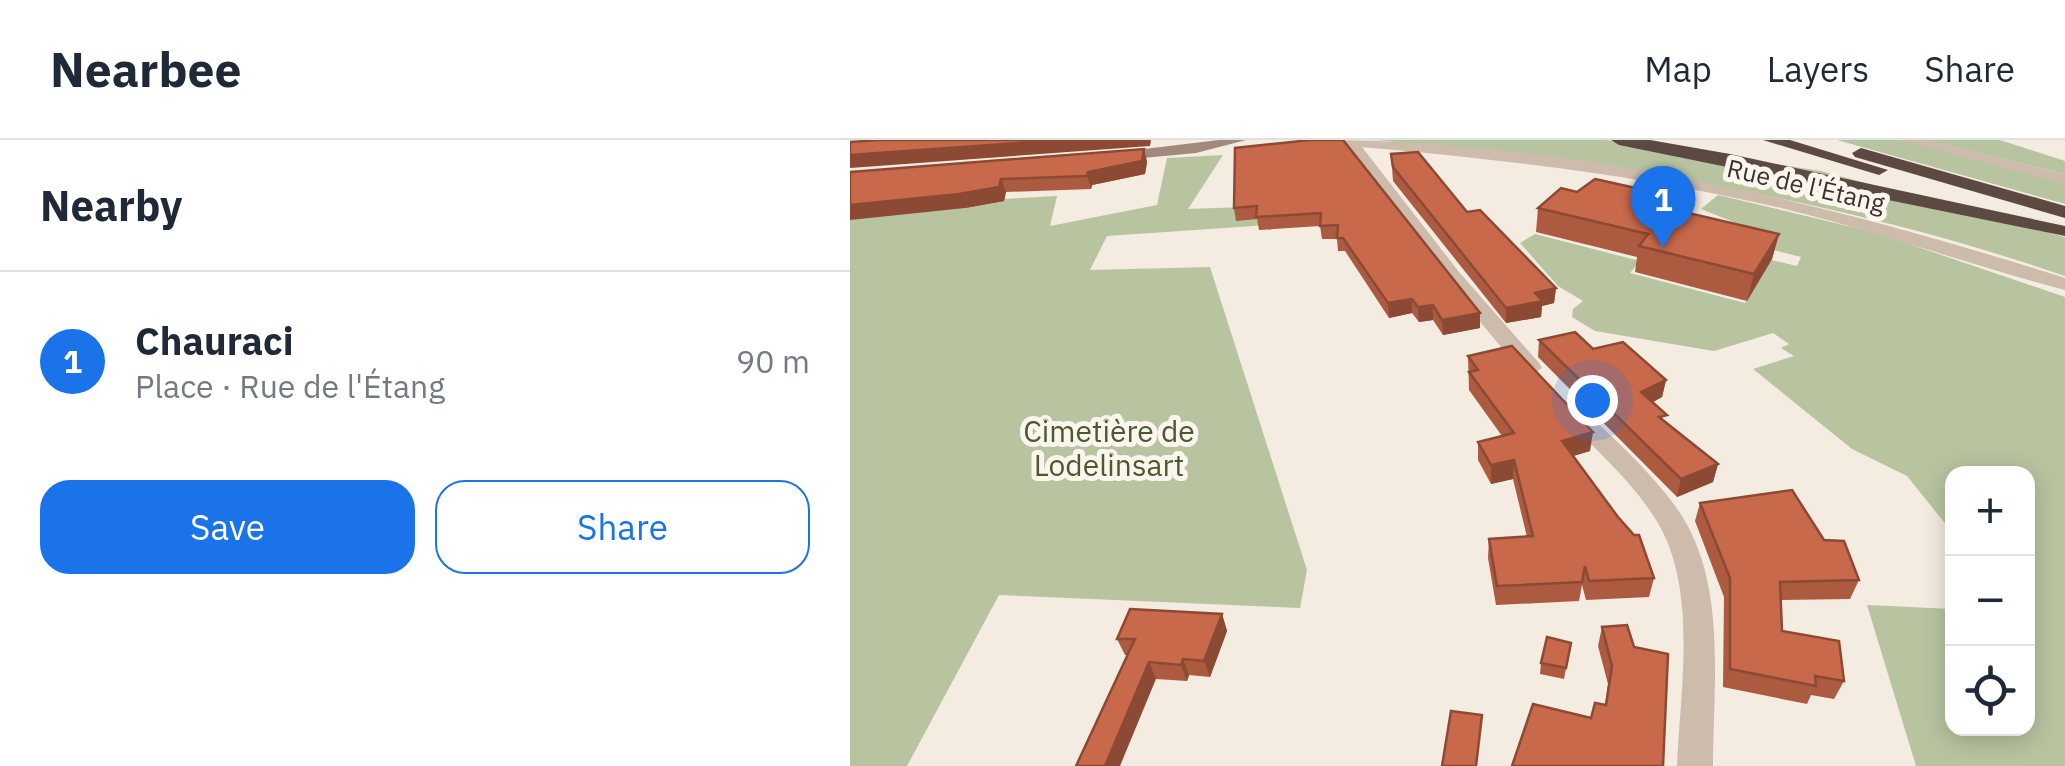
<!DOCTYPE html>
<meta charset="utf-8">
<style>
:root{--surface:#fff;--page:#f6f6f7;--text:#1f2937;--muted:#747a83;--line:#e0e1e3;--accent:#1a73e8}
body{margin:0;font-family:"IBM Plex Sans",sans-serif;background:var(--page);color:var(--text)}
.controls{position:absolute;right:30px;bottom:30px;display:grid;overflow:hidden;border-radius:20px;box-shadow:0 5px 25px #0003}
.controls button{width:90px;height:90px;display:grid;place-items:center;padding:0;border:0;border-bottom:2px solid var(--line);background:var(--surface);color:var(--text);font:50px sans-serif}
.you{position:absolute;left:742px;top:260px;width:35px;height:35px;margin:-25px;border:8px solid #fff;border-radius:50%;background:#1a73e8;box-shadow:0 0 0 15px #1a73e833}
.badge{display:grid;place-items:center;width:65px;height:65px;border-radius:50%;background:var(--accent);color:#fff;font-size:32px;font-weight:700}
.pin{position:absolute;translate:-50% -82px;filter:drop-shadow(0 2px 5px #0008)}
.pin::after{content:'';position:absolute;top:52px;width:35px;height:30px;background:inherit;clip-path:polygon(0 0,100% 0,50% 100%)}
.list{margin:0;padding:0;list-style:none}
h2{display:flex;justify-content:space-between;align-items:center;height:130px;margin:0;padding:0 40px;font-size:42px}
h2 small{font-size:32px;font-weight:400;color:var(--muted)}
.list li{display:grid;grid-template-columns:65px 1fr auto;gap:30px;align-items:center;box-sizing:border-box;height:180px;padding:0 40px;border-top:2px solid var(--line)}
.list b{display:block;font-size:38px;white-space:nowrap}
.list p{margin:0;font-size:32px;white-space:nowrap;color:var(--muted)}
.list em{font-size:32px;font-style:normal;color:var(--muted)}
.actions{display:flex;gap:20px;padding:30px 40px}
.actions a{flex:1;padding:22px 0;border:2px solid var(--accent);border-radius:30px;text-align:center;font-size:35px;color:var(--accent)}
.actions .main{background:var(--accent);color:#fff}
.icon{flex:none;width:55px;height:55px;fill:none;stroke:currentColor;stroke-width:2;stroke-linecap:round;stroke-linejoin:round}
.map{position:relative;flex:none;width:1215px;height:626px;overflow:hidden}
header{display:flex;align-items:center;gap:60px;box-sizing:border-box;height:140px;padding:0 50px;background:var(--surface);border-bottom:2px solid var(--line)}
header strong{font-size:48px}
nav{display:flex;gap:55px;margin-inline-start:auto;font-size:35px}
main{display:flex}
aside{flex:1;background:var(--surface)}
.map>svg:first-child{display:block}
</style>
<header>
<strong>Nearbee</strong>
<nav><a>Map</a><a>Layers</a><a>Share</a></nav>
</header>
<main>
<aside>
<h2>Nearby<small></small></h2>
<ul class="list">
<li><span class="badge">1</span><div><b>Chauraci</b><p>Place · Rue de l'Étang</p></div><em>90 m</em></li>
</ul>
<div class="actions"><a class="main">Save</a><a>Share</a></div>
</aside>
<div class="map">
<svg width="1215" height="626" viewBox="0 0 1215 626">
<rect width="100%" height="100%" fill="#f4ebe1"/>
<g fill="#b8c4a0">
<path d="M525 0H756L837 11 971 31 1215 97V136C991 59 760 22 525 0Z"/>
<path d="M987 0H1051L1215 39V64Z"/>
<path d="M1073 0H1150L1215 21V34Z"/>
<path d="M373 15 338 69 447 65 418 85 257 96 240 130 360 127 457 430 450 468 149 455 57 626H0V77L120 61 207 56 200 86 307 65 317 18Z"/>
<path d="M868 55 1027 93 1215 157V626H1066L1017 465 1102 469V588H1178V333H1102V392L1057 336 1002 309 903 229 944 216 931 208 939 204 923 193 864 211 745 191 722 177 723 169 733 161 708 146 670 103 685 94 790 121 780 133 895 163 921 120 947 126 951 117 923 110 921 97 851 69Z"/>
</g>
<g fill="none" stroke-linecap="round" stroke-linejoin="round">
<g fill="#cdbbac" fill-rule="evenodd">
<path d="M469 0C723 0 974 62 1215 138V150C1124 126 1035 94 943 71 801 36 657 20 512 7L609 132 689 223 692 228 681 235 673 233 595 140 496 6Z"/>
<path d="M1050 0H1074L1215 34V44Z"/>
<path d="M719 261 727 263C763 299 804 333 832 376 877 448 863 546 863 626H827C830 550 848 452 808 383 783 341 743 308 711 273L707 268Z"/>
</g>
<path fill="#a18a7d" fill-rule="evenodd" d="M369 0H396L346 13 261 21 254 17 261 13Z"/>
<g fill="#5c4a42" fill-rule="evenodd">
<path d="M761 0H800L880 14 1215 86V96L769 5Z"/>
<path d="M913 0H940L1038 30 1029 35Z"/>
<path d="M1011 8 1215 66V78L1005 17 1002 13Z"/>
</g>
</g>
<g fill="#ac5a40">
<path d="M385 8 630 173V188L593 195 583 180 569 182 562 173 539 178 495 111H488L487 99H472L470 86 409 90 407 79 386 81 384 68Z"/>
<path d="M294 9 297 22 295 34 242 45 241 49 156 52 154 61 115 68 0 32Z"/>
<path d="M541 14 617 72 706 148 704 163 692 166 691 177 656 183 543 41Z"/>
<path d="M727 52 831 58 828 71 929 94 922 119 897 161 785 132 787 117 686 92 688 68Z"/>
<path d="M689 200 743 209 816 240 812 257 803 262 815 282 868 324 863 342 827 357 688 217Z"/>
<path d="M618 216 740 311 723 316 804 438 799 457 736 460 732 445 729 461 646 465 638 418 639 399 677 397 663 339 641 344 628 320V302L652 296 619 250Z"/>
<path d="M850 363 974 400 1009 440 1000 459 931 460 932 491 994 541 984 559 961 555 957 564 873 547 874 457 845 381Z"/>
<path d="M372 474 377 491 360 537 339 535 337 541 306 539 277 515H275L267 499Z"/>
<path d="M752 487 784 507 818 514 741 578 755 565 758 544 748 506Z"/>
<path d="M721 503 714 539 690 534 691 523Z"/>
</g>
<g fill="#8c4a34">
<path d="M208 0H301L300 6 0 28V15Z"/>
<path d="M294 9 297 22 295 34 242 45 241 49 237 36 238 32Z"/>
<path d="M151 39 156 52 154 61 115 68 0 80V65Z"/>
<path d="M831 58 826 82 821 69Z"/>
<path d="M929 94 922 119 897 161 904 134Z"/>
<path d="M706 148 704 163 692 166 691 177 656 183V168L685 153Z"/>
<path d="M562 159V173L539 178 538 163Z"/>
<path d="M583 165V180L569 182 568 167Z"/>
<path d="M630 173V188L593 195 592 180Z"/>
<path d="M816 240 812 257 788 270 791 252Z"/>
<path d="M743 292 740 311 710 320 712 301Z"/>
<path d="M664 320 663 339 641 344V325Z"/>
<path d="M868 324 863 342 827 357 831 339Z"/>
<path d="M372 474 377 491 360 537 354 521Z"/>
<path d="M333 519 339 535 337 541 331 525Z"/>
<path d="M299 522 306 539 270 626H255Z"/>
</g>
<g fill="#c8694b" stroke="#8c4a34" stroke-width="2.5">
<path d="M29 0H208L0 15V2Z"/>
<path d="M461 0H493L630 173 592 180 583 165 568 167 562 159 538 163 493 98H487L488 85 470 86 471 73 406 77 407 66 384 68 385 8Z"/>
<path d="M294 9 292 21 238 32 237 36 151 39 149 47 109 54 0 65V32Z"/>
<path d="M568 12 617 72 630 70 706 148 685 153 693 161 656 168 543 27 541 14Z"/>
<path d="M745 39 831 58 821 69 929 94 904 134 789 106 798 94 688 68 711 48 727 52Z"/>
<path d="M725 192 743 209 773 202 816 240 791 252 817 275 809 277 868 324 831 339 689 200Z"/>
<path d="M662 206 743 292 712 301 768 377 784 395H789L804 438 739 441 735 426 732 442 647 446 639 399 683 396 664 320 641 325 628 302 664 293 619 232 628 230 618 216Z"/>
<path d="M942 350 974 400 994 401 1009 440 930 442 932 491 989 501 994 541 965 536 966 546 880 529V438L850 363Z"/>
<path d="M280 469 372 474 354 521 333 519 331 525 299 522 255 626H226L285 499H267Z"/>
<path d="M777 485 784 507 818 514 813 626H662L683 564 741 578 745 563 756 565 762 526 752 487Z"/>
<path d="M697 497 721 503 716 528 691 523Z"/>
<path d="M601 571 632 575 626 626H592Z"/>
</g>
<g text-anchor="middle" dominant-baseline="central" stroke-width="10" stroke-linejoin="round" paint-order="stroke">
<g font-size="25" fill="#3b302b" stroke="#fbf5ee">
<text transform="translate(956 45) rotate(13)">Rue de l'Étang</text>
</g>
<g font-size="30" fill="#4a5a2e" stroke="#fbf5ee">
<text x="259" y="290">Cimetière de<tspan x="259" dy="34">Lodelinsart</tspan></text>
</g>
</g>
</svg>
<div class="controls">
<button>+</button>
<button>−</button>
<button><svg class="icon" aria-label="locate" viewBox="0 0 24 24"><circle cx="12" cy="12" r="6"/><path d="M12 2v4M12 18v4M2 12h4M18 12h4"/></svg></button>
</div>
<div class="you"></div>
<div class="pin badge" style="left:813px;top:108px">1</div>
</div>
</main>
